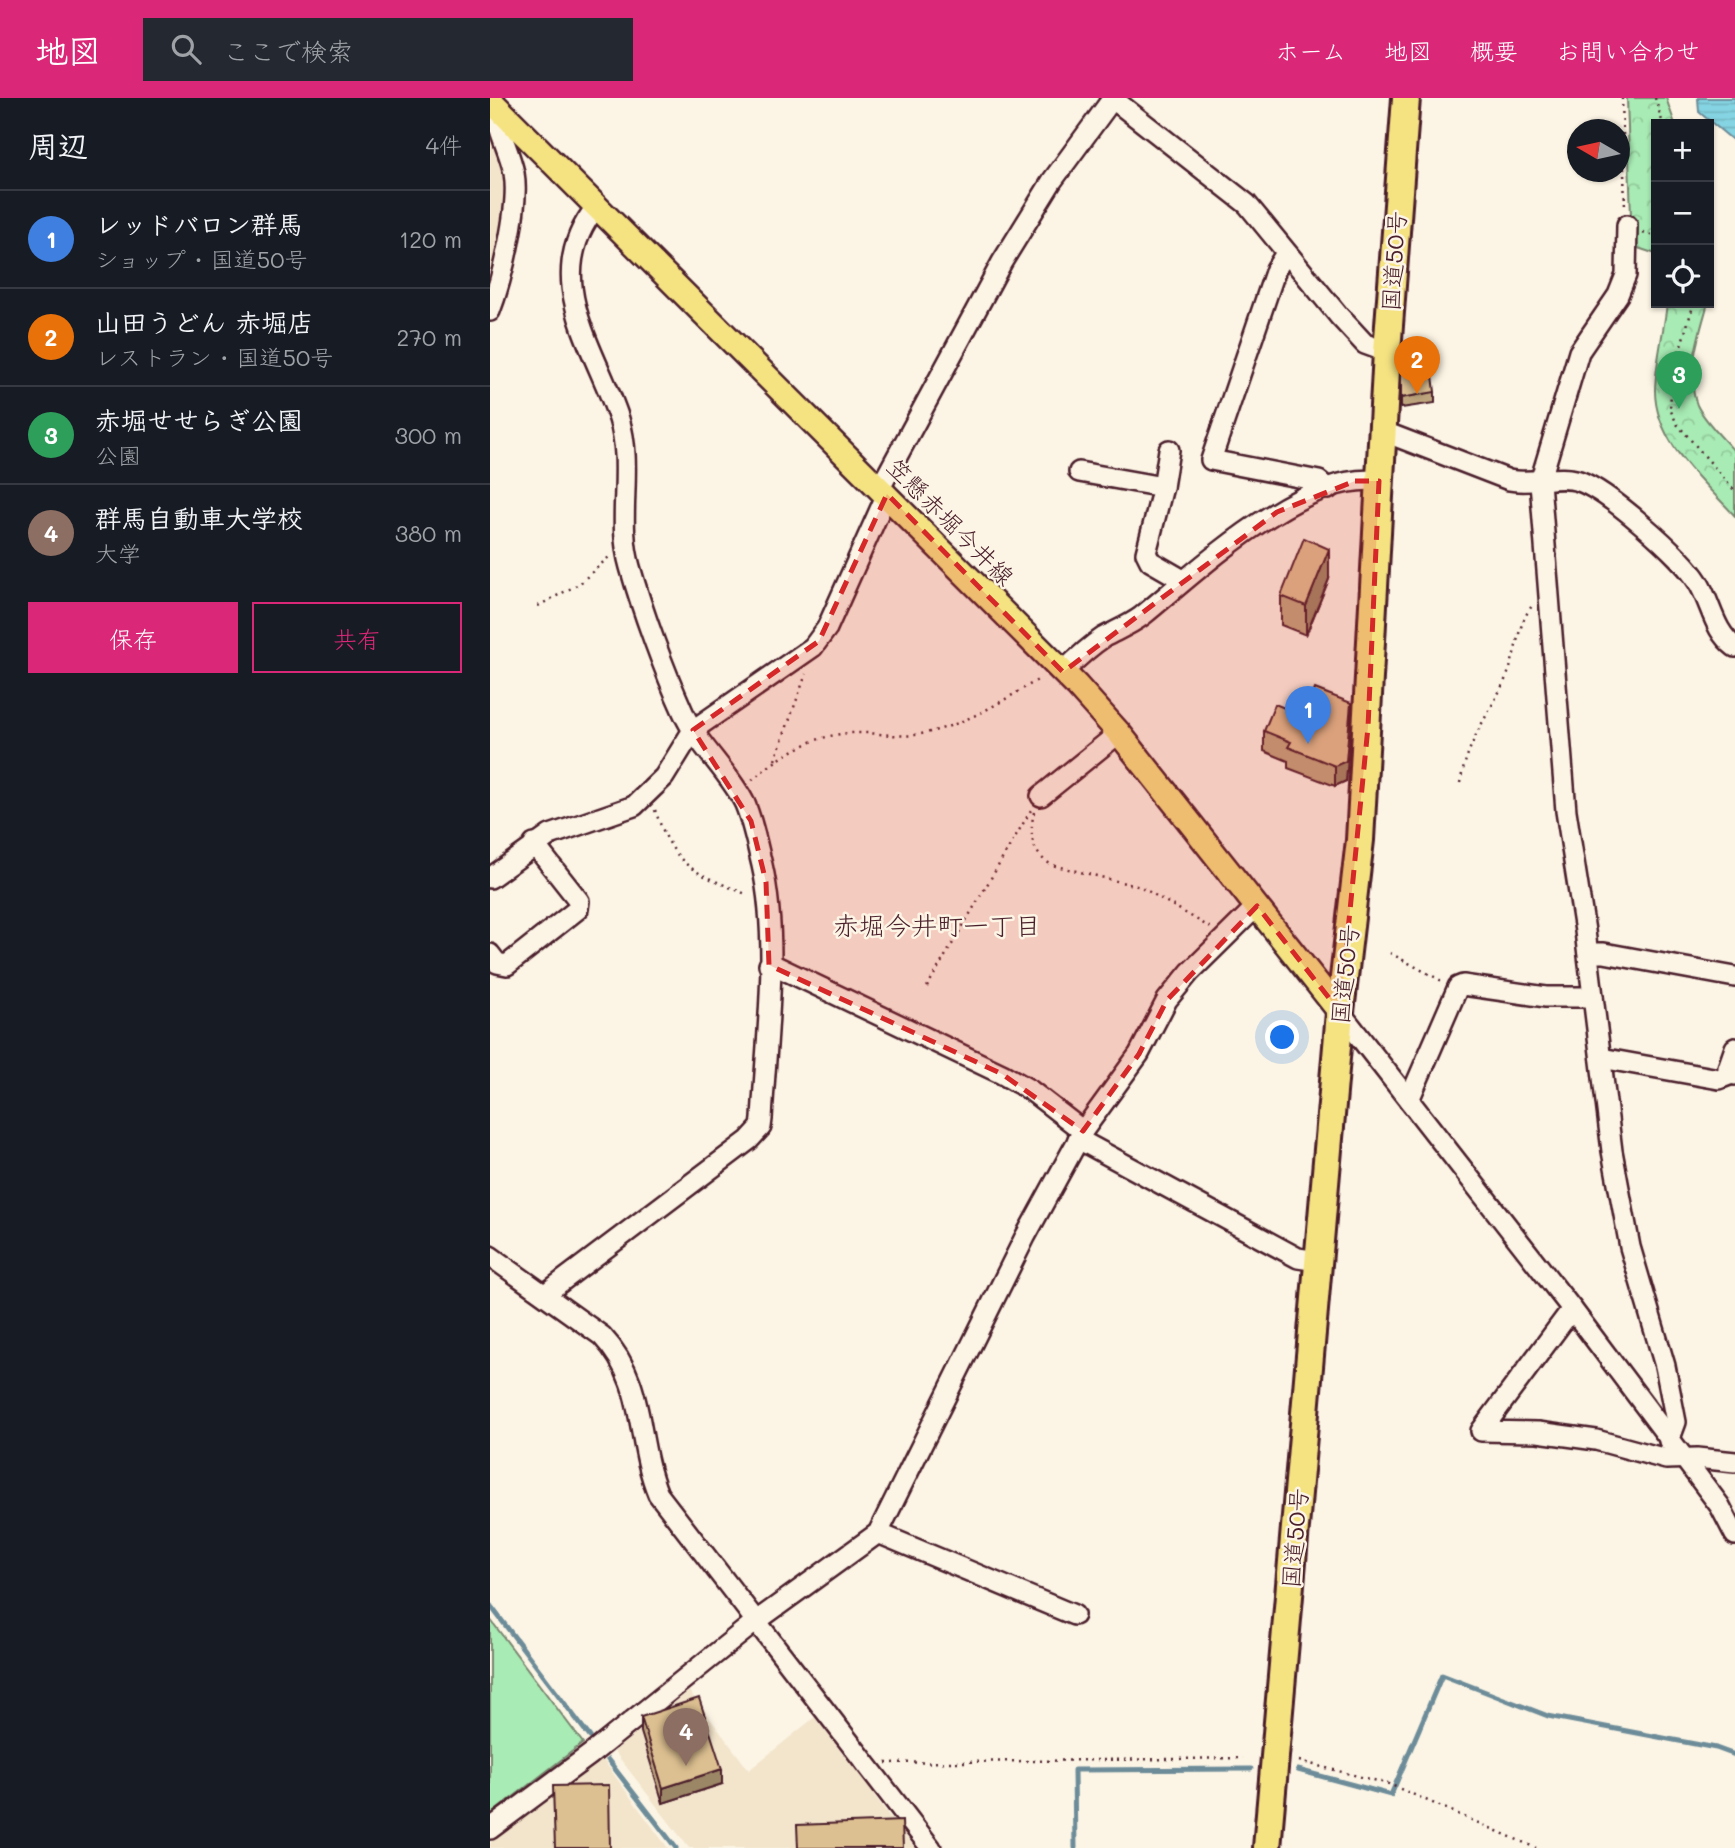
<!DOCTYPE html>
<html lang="ja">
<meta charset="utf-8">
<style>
:root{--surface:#171b24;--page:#242831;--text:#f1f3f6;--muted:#9ea1a6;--line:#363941;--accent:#db2777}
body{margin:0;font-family:Mali,"Klee One",sans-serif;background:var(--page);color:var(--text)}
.controls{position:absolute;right:21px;top:21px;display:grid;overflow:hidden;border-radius:0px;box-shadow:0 2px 5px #0004}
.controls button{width:63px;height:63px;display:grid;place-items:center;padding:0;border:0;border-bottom:2px solid var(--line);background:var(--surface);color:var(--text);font:35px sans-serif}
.compass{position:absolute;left:1077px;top:21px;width:63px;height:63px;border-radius:50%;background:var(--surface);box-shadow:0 2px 5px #0004;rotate:279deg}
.you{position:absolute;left:793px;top:940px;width:24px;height:24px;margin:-18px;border:5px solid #fff;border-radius:50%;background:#1a73e8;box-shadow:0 0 0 10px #1a73e833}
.badge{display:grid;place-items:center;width:46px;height:46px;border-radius:50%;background:var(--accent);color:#fff;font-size:23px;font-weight:700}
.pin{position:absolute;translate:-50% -58px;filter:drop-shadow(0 2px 4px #0008)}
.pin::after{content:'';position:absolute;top:37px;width:24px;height:21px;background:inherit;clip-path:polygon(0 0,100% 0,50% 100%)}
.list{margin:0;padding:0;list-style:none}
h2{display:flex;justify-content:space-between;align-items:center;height:91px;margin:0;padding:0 28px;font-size:30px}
h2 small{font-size:23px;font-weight:400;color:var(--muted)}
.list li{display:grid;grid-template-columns:46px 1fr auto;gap:21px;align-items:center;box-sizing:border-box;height:98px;padding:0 28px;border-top:2px solid var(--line)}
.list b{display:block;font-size:26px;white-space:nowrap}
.list p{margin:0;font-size:23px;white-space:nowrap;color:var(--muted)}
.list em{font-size:23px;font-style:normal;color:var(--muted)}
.actions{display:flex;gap:14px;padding:21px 28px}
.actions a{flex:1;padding:16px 0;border:2px solid var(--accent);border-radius:0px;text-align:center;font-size:24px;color:var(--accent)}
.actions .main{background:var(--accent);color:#fff}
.icon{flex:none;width:38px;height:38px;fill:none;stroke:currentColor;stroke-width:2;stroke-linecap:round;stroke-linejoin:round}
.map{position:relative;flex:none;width:1245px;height:1750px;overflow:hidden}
header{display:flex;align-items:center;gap:42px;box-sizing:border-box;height:98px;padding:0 35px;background:var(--accent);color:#fff}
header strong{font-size:33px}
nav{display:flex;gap:38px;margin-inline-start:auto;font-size:24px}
.search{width:490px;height:63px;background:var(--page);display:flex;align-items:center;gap:18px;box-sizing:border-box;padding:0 24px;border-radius:0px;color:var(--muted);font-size:26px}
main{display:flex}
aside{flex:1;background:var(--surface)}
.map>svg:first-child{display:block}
</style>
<header>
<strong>地図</strong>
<div class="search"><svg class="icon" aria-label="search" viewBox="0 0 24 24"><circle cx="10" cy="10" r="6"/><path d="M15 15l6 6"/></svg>ここで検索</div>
<nav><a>ホーム</a><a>地図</a><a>概要</a><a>お問い合わせ</a></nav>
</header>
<main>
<aside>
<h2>周辺<small>4件</small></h2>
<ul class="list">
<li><span class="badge" style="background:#3f7fe0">1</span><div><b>レッドバロン群馬</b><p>ショップ · 国道50号</p></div><em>120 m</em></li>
<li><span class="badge" style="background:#e8710a">2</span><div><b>山田うどん 赤堀店</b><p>レストラン · 国道50号</p></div><em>270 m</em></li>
<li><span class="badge" style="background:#2e9e5b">3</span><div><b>赤堀せせらぎ公園</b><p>公園</p></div><em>300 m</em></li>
<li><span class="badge" style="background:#8d6e63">4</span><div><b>群馬自動車大学校</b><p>大学</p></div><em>380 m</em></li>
</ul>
<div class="actions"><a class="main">保存</a><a>共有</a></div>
</aside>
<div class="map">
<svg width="1245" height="1750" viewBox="0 0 1245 1750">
<defs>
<pattern id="park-crowns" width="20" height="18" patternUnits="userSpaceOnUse" patternTransform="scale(1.75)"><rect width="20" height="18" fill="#a8ebb4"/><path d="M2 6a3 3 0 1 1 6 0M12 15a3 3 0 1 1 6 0" fill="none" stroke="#92c99b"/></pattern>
<pattern id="water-rules" width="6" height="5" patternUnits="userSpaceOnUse" patternTransform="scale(1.75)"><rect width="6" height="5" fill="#85d4e3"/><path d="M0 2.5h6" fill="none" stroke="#74b6c3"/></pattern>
</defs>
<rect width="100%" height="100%" fill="#fcf5e5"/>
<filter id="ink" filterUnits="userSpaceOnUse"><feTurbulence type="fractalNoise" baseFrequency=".0143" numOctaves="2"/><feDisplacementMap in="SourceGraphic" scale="14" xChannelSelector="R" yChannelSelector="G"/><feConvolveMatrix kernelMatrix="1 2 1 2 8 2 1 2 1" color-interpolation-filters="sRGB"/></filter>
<g filter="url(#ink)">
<g fill="#f3e5cc">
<path d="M0 37 15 74 16 103 0 176Z"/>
<path d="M199 1593 259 1672 325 1619 358 1663 363 1661 387 1693 384 1697 404 1725 410 1722 420 1736 416 1739 425 1750H199L124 1653Z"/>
<path d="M111 1659 178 1750H0V1745Z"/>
</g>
<g fill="url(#park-crowns)" stroke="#798570" stroke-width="2">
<path d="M1137 0H1176L1185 26H1166V156L1142 148Z"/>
<path d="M1177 205H1218C1210 234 1195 277 1207 307 1215 324 1233 340 1245 354V418C1213 383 1164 343 1165 291 1166 263 1174 233 1177 205Z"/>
</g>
<path fill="#a8ebb4" stroke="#798570" stroke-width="2" d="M0 1521 93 1645 0 1717Z"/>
<path fill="url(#water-rules)" stroke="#6d8c99" stroke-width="2" d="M1208 0H1245V44L1209 14Z"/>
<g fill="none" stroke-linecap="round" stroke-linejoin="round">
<g stroke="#6d8c99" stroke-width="5">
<path d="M0 1507 100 1639"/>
<path d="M118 1662 186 1750"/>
<path d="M808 1672 901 1697 952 1577 1058 1618 1226 1650 1245 1657"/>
<path d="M585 1750 584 1672 761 1671"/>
</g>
<g stroke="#4a1f2b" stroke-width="24">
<g id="minor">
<path d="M623 1 757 106 849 218 875 246 897 254"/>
<path d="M1137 127 1136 177 1128 197 1089 254 1050 384 1076 713 1095 833 1122 1053 1140 1149 1175 1268 1186 1324 1179 1343"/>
<path d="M796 155 786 171 721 362 829 383 838 391"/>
<path d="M0 213C12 182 30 107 24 75 19 51 7 33 5 8"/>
<path d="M892 333 1019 382C1043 387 1068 376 1089 383 1118 393 1192 458 1208 484 1222 507 1223 532 1245 549"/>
<path d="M679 352 673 389 656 455 660 463 693 482"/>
<path d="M589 374 673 389"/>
<path d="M390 390 512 164 562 83 623 0"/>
<path d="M573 574C586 561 599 549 614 539 627 532 640 527 652 518 709 472 811 373 889 383"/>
<path d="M551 698 629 635"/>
<path d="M0 780 60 737 144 708 174 679 203 632 323 549 337 530 397 396"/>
<path d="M1098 855H1114L1245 879"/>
<path d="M0 856 7 865 17 867 88 811 89 803 44 746"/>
<path d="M279 867 288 869 512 976 540 992 593 1033"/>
<path d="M850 914 1082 1211 1230 1408 1245 1437"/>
<path d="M1245 950 1238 970 1245 977"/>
<path d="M1111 960 1229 981 1242 976"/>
<path d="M919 1002 968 889 973 887 1056 899H1103"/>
<path d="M588 1041 808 1160 828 1163"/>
<path d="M0 1158 112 1238C157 1286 145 1340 168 1396L441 1750"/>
<path d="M55 1196 259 1042 271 1029 272 1021C276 942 290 845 272 767 267 747 263 725 255 706 239 673 208 648 193 614 174 572 152 512 140 469 126 421 144 369 129 321 106 250 48 180 107 108"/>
<path d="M1082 1211 991 1333 1048 1334 1106 1342 1176 1361 1207 1360 1245 1364"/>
<path d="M388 1435 584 1517"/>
<path d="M0 1731 101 1656 265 1524 388 1435 535 1139 593 1033 649 956 677 902 700 874 767 808"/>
</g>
</g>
<g stroke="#4a1f2b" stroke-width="28">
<path id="major" d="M0 2 587 588 629 635 850 914"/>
</g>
<g stroke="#4a1f2b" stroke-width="32">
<path id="highway" d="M777 1750 850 914 870 742 897 254 916 0"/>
</g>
<g stroke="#4a1f2b" stroke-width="2.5" stroke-dasharray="2 5" stroke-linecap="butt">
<path d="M1132 0 1135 110"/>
<path d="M1165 0 1173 26"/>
<path d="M1153 134 1166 139"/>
<path d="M1204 205 1182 277 1180 311 1187 326 1245 393"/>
<path d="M48 508 89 486 119 459"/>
<path d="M285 662 316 576"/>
<path d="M262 682C293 655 330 633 372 635 391 635 412 640 431 636 476 627 512 603 551 580"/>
<path d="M970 685C979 639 998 619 1016 580 1027 557 1026 528 1042 508"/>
<path d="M165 712C186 772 203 773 258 797"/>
<path d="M544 714C539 736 541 756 562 767L651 789 721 830"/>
<path d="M900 855 952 883"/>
<path d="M437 889 541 712"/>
<path d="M809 1663 899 1686 1046 1750"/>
<path d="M396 1665 753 1660"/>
</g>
<use href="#minor" stroke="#fcf5e5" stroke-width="19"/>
<use href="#major" stroke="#f5e382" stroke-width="23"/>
<use href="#highway" stroke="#f5e382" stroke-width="26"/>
</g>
<g fill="#bea57d" stroke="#4a1f2b" stroke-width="2">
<path d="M911 274 945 294V305L911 310Z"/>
<path d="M839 481 816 537 791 527V498Z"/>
<path d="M814 618 861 625 856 683 845 688 798 670V663L774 653V633Z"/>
<path d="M151 1619 232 1686 173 1705 151 1634Z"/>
</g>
<g fill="#9b8666" stroke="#4a1f2b" stroke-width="2">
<path d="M839 451V481L816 537V508Z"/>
<path d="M861 605V625L856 683 845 688V668Z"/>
<path d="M232 1671V1686L173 1705V1690Z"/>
</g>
<g fill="#ddc091" stroke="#4a1f2b" stroke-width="2">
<path d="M942 269 945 294 911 300V274Z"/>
<path d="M814 440 839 451 816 508 791 498Z"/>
<path d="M825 591 861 605 856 663 845 668 798 649 801 644 774 633 785 606 814 618Z"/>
<path d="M209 1600 232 1671 173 1690 151 1619Z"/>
<path d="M119 1687 120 1750H65L63 1688Z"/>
<path d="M412 1723 413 1750H308L307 1727Z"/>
</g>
</g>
<path fill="#d62828" fill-opacity="0.2" stroke="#d62828" stroke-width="5" stroke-dasharray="14 9" stroke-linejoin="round" d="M865 383H889L878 629 850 914 767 808 677 902 649 956 593 1033 512 976 279 867 276 784 261 723 203 632 329 543 397 396 573 574 787 414Z"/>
<g text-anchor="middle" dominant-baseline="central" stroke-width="5" stroke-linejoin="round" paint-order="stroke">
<g font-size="24" fill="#4a1f2b" stroke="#fcf5e5">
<text transform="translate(903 163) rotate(-86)">国道50号</text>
<text transform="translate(461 423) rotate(45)">笠懸赤堀今井線</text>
<text transform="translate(854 876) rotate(-84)">国道50号</text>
<text transform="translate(804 1440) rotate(-85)">国道50号</text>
</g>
<g font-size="26" fill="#4a1f2b" stroke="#fcf5e5">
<text x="447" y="827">赤堀今井町一丁目</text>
</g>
</g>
</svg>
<div class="controls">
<button>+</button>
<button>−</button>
<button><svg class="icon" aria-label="locate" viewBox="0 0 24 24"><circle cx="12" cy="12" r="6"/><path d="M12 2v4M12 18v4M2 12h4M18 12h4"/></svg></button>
</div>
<svg class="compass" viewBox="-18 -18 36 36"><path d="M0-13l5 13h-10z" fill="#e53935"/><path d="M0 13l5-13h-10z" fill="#9ea1a6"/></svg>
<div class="you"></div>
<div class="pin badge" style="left:818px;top:646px;background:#3f7fe0">1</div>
<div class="pin badge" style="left:927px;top:296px;background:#e8710a">2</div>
<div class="pin badge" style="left:1189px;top:311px;background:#2e9e5b">3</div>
<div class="pin badge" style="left:196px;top:1668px;background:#8d6e63">4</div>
</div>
</main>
